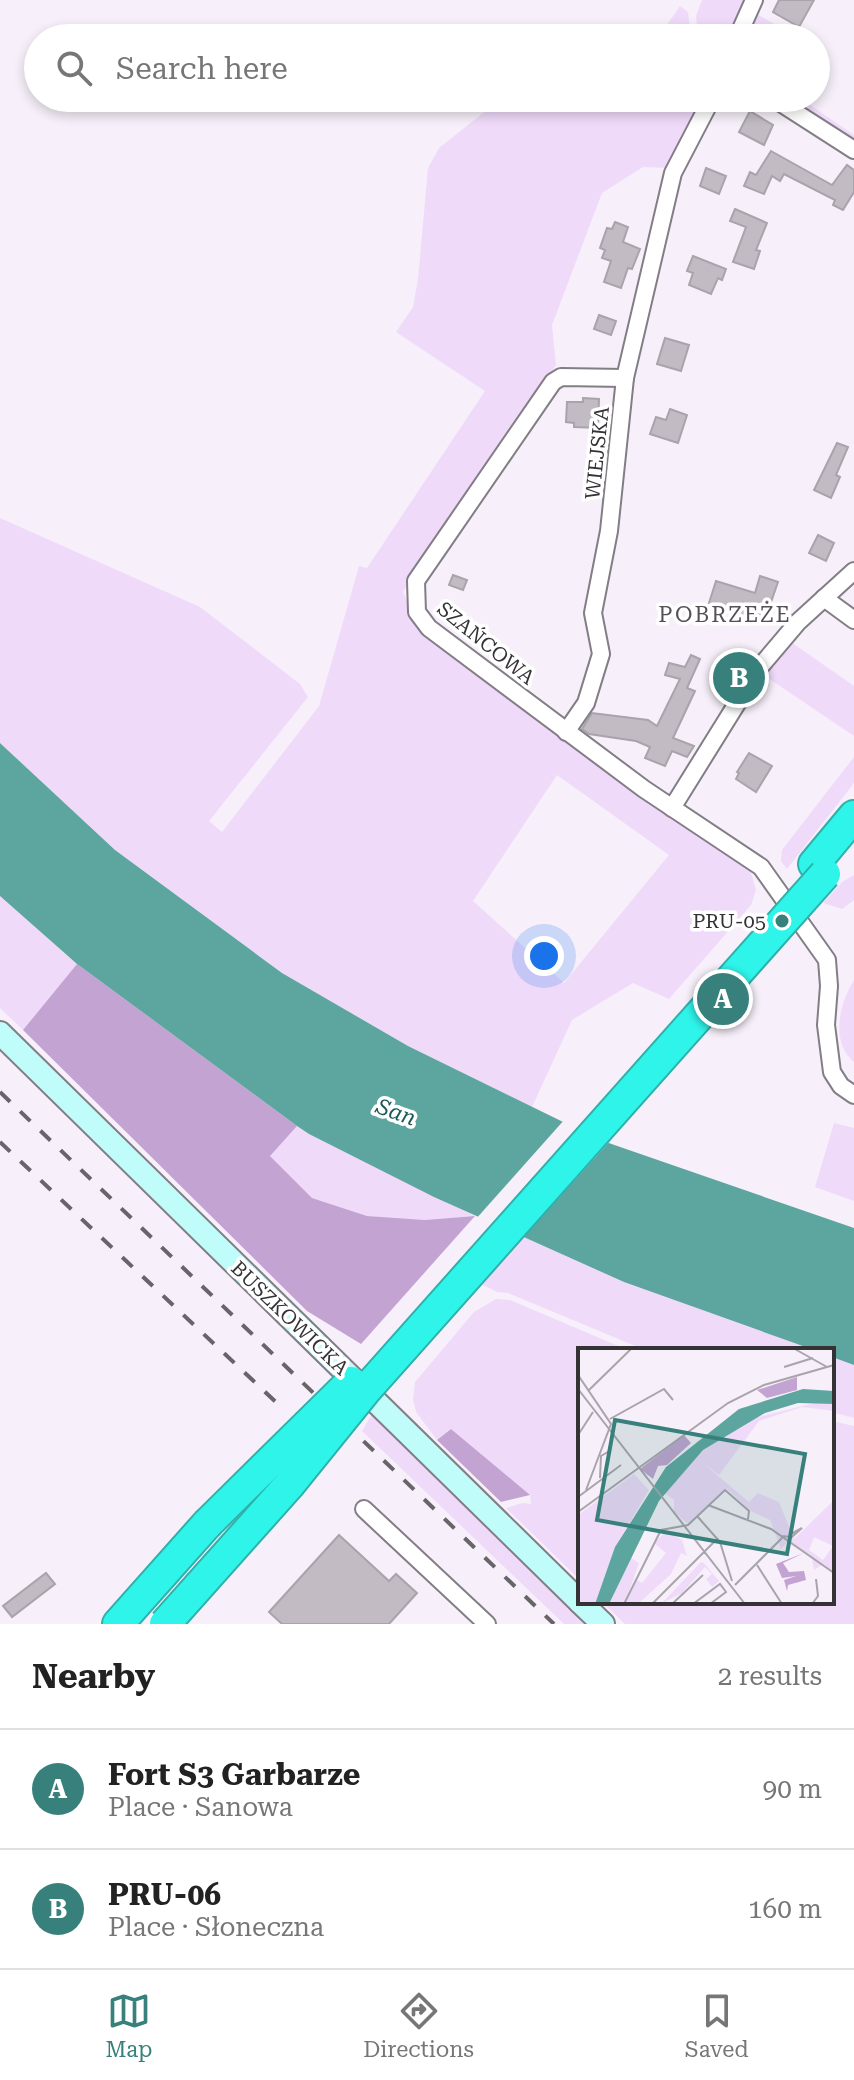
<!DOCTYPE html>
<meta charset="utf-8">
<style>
:root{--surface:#fff;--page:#f6f6f6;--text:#222;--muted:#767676;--line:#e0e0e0;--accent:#38807b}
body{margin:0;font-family:"Roboto Serif",serif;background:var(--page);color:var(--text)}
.you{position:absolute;left:544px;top:956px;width:28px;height:28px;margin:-20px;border:6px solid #fff;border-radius:50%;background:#1a73e8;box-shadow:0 0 0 12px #1a73e833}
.badge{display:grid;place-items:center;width:52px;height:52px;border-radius:50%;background:var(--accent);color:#fff;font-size:26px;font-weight:700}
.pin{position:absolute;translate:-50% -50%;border:4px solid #fff;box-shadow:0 2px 8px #0006}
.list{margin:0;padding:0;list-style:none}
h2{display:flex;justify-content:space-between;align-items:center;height:104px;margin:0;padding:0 32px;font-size:34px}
h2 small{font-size:26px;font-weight:400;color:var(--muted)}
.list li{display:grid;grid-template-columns:52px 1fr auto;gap:24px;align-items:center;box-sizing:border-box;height:120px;padding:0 32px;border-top:2px solid var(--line)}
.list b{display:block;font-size:30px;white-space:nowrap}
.list p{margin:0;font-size:26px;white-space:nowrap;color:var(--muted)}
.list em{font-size:26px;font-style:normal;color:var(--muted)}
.icon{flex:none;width:44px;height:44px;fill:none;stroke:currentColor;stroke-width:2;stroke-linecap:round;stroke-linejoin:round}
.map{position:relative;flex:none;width:854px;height:1624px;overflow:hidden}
.search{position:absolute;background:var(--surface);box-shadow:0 4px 12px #0003;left:24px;right:24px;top:24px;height:88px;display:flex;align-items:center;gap:20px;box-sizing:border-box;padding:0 28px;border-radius:44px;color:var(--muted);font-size:30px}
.sheet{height:344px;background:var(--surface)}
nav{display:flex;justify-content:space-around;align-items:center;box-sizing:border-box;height:112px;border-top:2px solid var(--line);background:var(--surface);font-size:22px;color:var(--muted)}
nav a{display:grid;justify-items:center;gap:4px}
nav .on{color:var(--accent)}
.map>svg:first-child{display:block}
</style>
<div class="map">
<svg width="854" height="1624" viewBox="0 0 854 1624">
<rect width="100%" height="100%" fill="#f7f0fa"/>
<g fill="#f0dafa" fill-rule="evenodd">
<path d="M702 0H751L734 38H698L696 16Z"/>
<path d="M680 6 688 12 691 38H658Z"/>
<path d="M755 13 799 38H743Z"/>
<path d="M502 98H703L669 168 643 167 602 193 552 325 556 365 403 592 417 622 577 746 750 870 756 890 751 905 669 999 633 983 572 1020 532 1107 408 1046 282 973 115 850 0 743V518L200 607 300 684 308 697 209 821 222 832 319 706 359 566 367 568 485 391 396 332 413 307 418 279 428 168 439 148ZM557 775 669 855 564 983 473 901Z"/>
<path d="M787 98H800L854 135V142Z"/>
<path d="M791 642 854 686V736L765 676Z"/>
<path d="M854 757V783L787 869 781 861 782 850Z"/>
<path d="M854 875V900L842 909 823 903 842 882Z"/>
<path d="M0 896 77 964 23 1030 0 1008Z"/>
<path d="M854 980V1062C830 1042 839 1004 854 980Z"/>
<path d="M834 1123 854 1128V1201L815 1187Z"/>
<path d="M297 1126 309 1134 475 1216 425 1220 367 1216 312 1198 269 1156Z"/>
<path d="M523 1237 624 1282 814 1350H645L508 1293 497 1292 481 1284Z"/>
<path d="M496 1299 510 1300 628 1350H580V1580L506 1508 523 1503 531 1504 530 1495 451 1429 437 1440 416 1412 413 1399 415 1382 474 1312Z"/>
<path d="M832 1357 854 1365V1418L832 1412Z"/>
<path d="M373 1412 589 1624H564L362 1431Z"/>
<path d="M832 1421 854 1426V1624H625L604 1604 832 1602Z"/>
</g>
<g fill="#c3a3d1">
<path d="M77 964 297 1126 270 1156 312 1198 367 1216 425 1220 475 1216 361 1344 307 1311 23 1030Z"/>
<path d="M451 1429 530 1495 501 1502 437 1440Z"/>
</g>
<path fill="#5da59f" d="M0 743 115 850 282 973 408 1046 600 1140 854 1228V1365L832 1357V1350H814L624 1282 434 1197 309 1134 297 1126 77 964 0 896Z"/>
<path fill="#f7f0fa" d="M565 1119 611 1140 521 1240 475 1220Z"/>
<g fill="#c2bbc4" stroke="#a9a3ac" stroke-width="2">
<path d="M779 0H814L799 27 773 12Z"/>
<path d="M750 111 773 125 764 145 739 132Z"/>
<path d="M771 151 832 185 847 165 854 170V192L843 210 833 205 835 200 784 174 780 181 772 176 764 194 744 186 750 172 756 175Z"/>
<path d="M706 168 726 176 719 194 700 186Z"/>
<path d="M735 209 767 223 756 250 760 251 754 269 733 262 746 227 730 221Z"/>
<path d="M615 222 628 227 623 242 640 249 632 269 628 268 621 288 604 282 611 261 602 258 605 250 600 248 607 228 612 229Z"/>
<path d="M693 256 726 269 722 280 718 278 711 294 689 285 693 273 687 271Z"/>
<path d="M599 315 616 321 611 335 594 329Z"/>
<path d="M665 338 689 345 681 371 657 364Z"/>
<path d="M583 398 599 399 598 428 574 427V423L566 422 567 402H583Z"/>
<path d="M670 409 687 415 678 443 650 434 656 417 666 420Z"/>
<path d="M837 443 848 447 836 475 840 477 831 498 814 490Z"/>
<path d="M818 535 834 543 826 561 809 553Z"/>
<path d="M453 575 467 580 463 590 449 585Z"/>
<path d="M760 576 778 582 770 605 763 603 757 623 735 616 737 611 709 603 716 581 755 593Z"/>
<path d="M691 655 700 659 687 688 695 691 673 738 694 746 687 757 672 751 665 766 645 758 650 747 636 741 589 734 582 729 592 713 648 720 657 726 680 679 665 675 669 663 685 667Z"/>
<path d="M749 753 772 766 756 792 736 779 739 773 737 772Z"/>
<path d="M339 1535 389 1581 396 1574 417 1593 389 1624H282L269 1612Z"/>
<path d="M46 1573 55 1584 12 1617 3 1606Z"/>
</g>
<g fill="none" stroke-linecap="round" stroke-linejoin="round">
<g stroke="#837d86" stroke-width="20">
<g id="street">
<path d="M737 38 754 0"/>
<path d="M773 98 854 150"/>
<path d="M625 378 561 377 553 382 416 581 417 612 429 628 644 789 761 867 827 960 829 986 826 1025 832 1072 841 1086 854 1095"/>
<path d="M824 598 854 620"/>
<path d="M566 732 586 703 601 654 593 613 609 531 625 378 673 173 712 98"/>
<path d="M672 808 759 668 798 622 854 571"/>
<path d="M364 1509 487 1624"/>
</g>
</g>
<g stroke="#837d86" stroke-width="26">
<g id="secondary">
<path d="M0 1033 580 1602"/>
<path d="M580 1602 603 1624"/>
</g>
</g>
<g stroke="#30b0ab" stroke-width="34">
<g id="highway">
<path d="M814 864 854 816"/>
<path d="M118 1624 207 1524"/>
</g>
</g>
<use href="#street" stroke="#fff" stroke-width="16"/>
<use href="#secondary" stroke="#c0fcf9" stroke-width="22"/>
<use href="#highway" stroke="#2ef4ea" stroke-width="30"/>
<g stroke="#686469" stroke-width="4" stroke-dasharray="14 14" stroke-linecap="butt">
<path d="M0 1092 554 1624"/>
<path d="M0 1142 280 1406"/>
</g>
<g stroke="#30b0ab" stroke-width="34" stroke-linecap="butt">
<g id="highway-bridge">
<path d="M207 1524 351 1382"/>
<path d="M165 1624 289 1485 365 1391 825 874"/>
</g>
</g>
<use href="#highway-bridge" stroke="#2ef4ea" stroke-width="30"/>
</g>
<circle fill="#38807b" stroke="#fff" stroke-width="3" cx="782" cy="921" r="8"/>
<g text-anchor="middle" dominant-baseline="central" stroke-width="7" stroke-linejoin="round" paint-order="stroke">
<g font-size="20" fill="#343235" stroke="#fff">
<text transform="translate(597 453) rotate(-84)">WIEJSKA</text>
<text transform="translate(486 643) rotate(39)">SZAŃCOWA</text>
<text transform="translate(290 1318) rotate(44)">BUSZKOWICKA</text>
</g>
<g font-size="20" fill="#343235" stroke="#fff" text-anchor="end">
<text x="766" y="921">PRU-05</text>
</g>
<g font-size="22" letter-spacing="2" fill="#554f57" stroke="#fff">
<text x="725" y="614">POBRZEŻE</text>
</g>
<g font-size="22" font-style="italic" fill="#1b5955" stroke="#fff">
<text transform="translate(396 1112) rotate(20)">San</text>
</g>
</g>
<g transform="translate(578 1348)">
<rect width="256" height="256" fill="#f7f0fa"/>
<path d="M241 54 256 56V63L224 59 181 73 141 127 125 115 171 154 180 145 201 154 216 191 256 152V224L245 216 236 222 234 211 210 193 203 201 192 172 173 163 149 141 110 176 96 164V152L86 145 125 102 172 71ZM236 189 255 198 245 212 231 202ZM56 126 71 142 37 199 17 256 0 255V167ZM88 183 104 192 109 208 103 205 93 226 61 255 47 256 59 232 64 235 88 205 76 195ZM50 208 61 215 53 238 47 253 31 256ZM123 214 126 215 141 233 134 239 128 231 134 226 127 219 104 245 83 256Z" fill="#f0dafa" fill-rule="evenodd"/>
<path d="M219 29V42L189 50 179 42ZM106 87 113 95 89 117 80 118 75 131 62 121ZM226 205 205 215 211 224 226 223 228 232 210 237 209 243 206 232 218 228 204 230 198 216Z" fill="#c3a3d1"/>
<path d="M225 41 256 43V56L220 55 187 65 125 102 81 153 31 256H17L37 199 88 119 161 61Z" fill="#5da59f"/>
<path fill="none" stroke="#a9a4ab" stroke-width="2" d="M215 0 249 19M206 19 235 10M0 27 33 76 8 142M0 41 167 256M10 43 54 0M32 71 86 41 95 52M0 87 15 64M22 130 23 108 33 102M0 149 43 117M130 157 193 181 256 225M0 164 150 55 186 37 256 17M119 168 142 194 154 233M203 188 214 189 224 180 211 187M179 217 204 256M157 237 204 190M46 256 83 182 110 177 147 142 171 163 170 171M74 256 140 190M94 256 125 227M115 256 142 236 148 244 132 256M234 256 240 248 238 231"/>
<path fill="#38807b" fill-opacity="0.15" stroke="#38807b" stroke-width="4" d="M37 72 227 106 209 206 19 172Z"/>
<rect width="256" height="256" fill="none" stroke="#343235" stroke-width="4"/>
</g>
</svg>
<div class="you"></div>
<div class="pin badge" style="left:723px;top:999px">A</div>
<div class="pin badge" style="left:739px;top:678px">B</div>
<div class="search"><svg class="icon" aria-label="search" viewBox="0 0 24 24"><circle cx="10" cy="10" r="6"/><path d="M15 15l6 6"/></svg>Search here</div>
</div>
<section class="sheet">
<h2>Nearby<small>2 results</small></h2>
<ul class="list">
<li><span class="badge">A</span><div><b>Fort S3 Garbarze</b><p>Place · Sanowa</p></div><em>90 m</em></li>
<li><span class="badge">B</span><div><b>PRU-06</b><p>Place · Słoneczna</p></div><em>160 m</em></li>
</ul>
</section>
<nav>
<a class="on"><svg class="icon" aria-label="map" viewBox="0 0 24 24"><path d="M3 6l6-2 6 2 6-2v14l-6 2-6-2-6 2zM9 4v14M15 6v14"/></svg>Map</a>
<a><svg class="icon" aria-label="directions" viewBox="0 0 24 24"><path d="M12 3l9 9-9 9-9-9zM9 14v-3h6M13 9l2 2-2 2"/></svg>Directions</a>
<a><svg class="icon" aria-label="saved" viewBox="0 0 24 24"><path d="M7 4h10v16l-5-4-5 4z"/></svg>Saved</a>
</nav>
